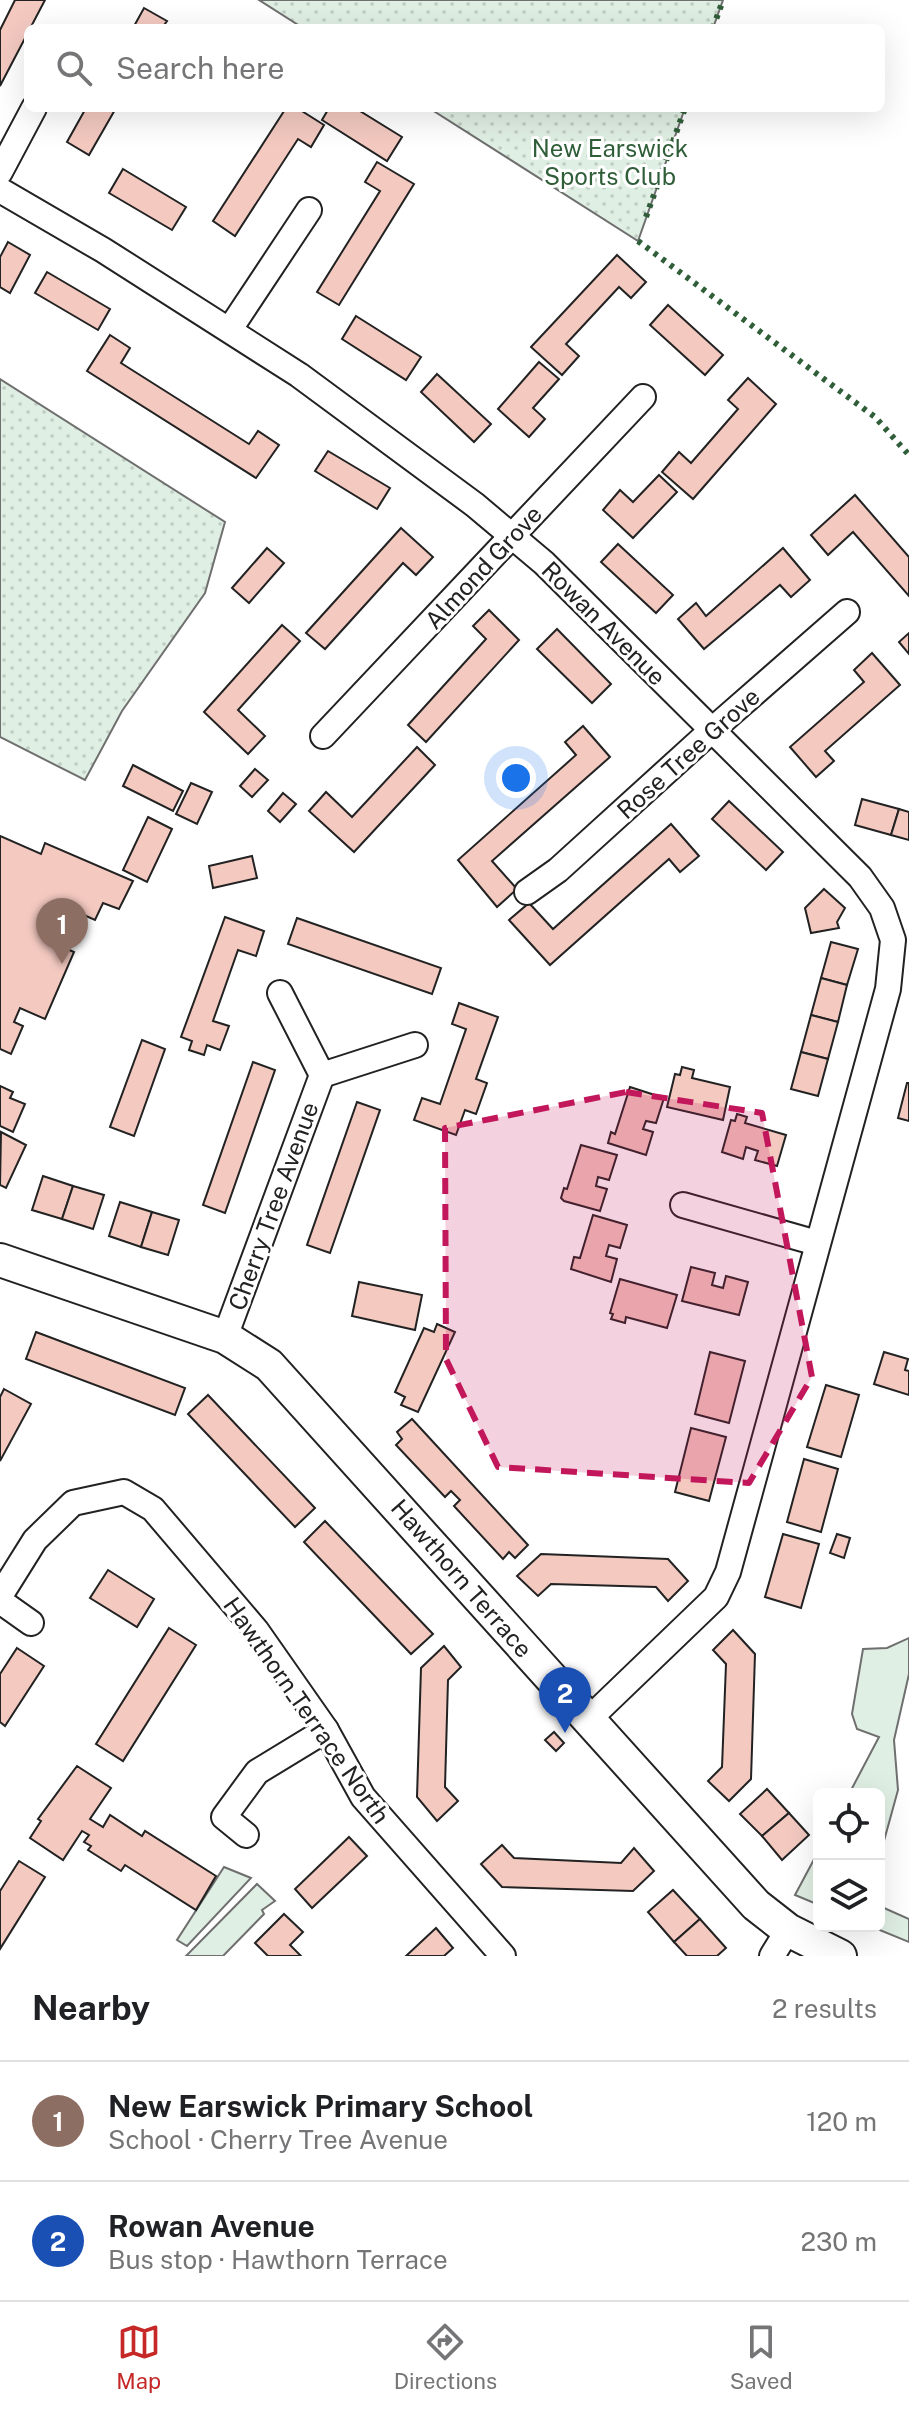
<!DOCTYPE html>
<meta charset="utf-8">
<style>
:root{--surface:#fff;--page:#f2f2f2;--text:#202124;--muted:#757577;--line:#e0e0e0;--accent:#c62828}
body{margin:0;font-family:"Public Sans",sans-serif;background:var(--page);color:var(--text)}
.controls{position:absolute;right:24px;bottom:24px;display:grid;overflow:hidden;border-radius:12px;box-shadow:0 8px 32px #0002}
.controls button{width:72px;height:72px;display:grid;place-items:center;padding:0;border:0;border-bottom:2px solid var(--line);background:var(--surface);color:var(--text);font:40px sans-serif}
.you{position:absolute;left:516px;top:778px;width:28px;height:28px;margin:-20px;border:6px solid #fff;border-radius:50%;background:#1a73e8;box-shadow:0 0 0 12px #1a73e833}
.badge{display:grid;place-items:center;width:52px;height:52px;border-radius:50%;background:var(--accent);color:#fff;font-size:26px;font-weight:700}
.pin{position:absolute;translate:-50% -66px;filter:drop-shadow(0 2px 4px #0008)}
.pin::after{content:'';position:absolute;top:42px;width:28px;height:24px;background:inherit;clip-path:polygon(0 0,100% 0,50% 100%)}
.list{margin:0;padding:0;list-style:none}
h2{display:flex;justify-content:space-between;align-items:center;height:104px;margin:0;padding:0 32px;font-size:34px}
h2 small{font-size:26px;font-weight:400;color:var(--muted)}
.list li{display:grid;grid-template-columns:52px 1fr auto;gap:24px;align-items:center;box-sizing:border-box;height:120px;padding:0 32px;border-top:2px solid var(--line)}
.list b{display:block;font-size:30px;white-space:nowrap}
.list p{margin:0;font-size:26px;white-space:nowrap;color:var(--muted)}
.list em{font-size:26px;font-style:normal;color:var(--muted)}
.icon{flex:none;width:44px;height:44px;fill:none;stroke:currentColor;stroke-width:2;stroke-linecap:round;stroke-linejoin:round}
.map{position:relative;flex:none;width:909px;height:1956px;overflow:hidden}
.search{position:absolute;background:var(--surface);box-shadow:0 8px 32px #0002;left:24px;right:24px;top:24px;height:88px;display:flex;align-items:center;gap:20px;box-sizing:border-box;padding:0 28px;border-radius:12px;color:var(--muted);font-size:30px}
.sheet{height:344px;background:var(--surface)}
nav{display:flex;justify-content:space-around;align-items:center;box-sizing:border-box;height:112px;border-top:2px solid var(--line);background:var(--surface);font-size:22px;color:var(--muted)}
nav a{display:grid;justify-items:center;gap:4px}
nav .on{color:var(--accent)}
.map>svg:first-child{display:block}
</style>
<div class="map">
<svg width="909" height="1956" viewBox="0 0 909 1956">
<defs>
<pattern id="park-dots" width="8" height="8" patternUnits="userSpaceOnUse" patternTransform="scale(2)"><rect width="8" height="8" fill="#e0efe3"/><path d="M2 2h.1M6 6h.1" fill="none" stroke="#c0cdc2" stroke-width="1.8" stroke-linecap="round"/></pattern>
</defs>
<rect width="100%" height="100%" fill="#fff"/>
<g fill="#e0efe3" stroke="#6f6f6f" stroke-width="2">
<path d="M909 1638V1674L894 1740 898 1790 879 1859V1794H849L879 1737 857 1729 852 1714 863 1649 887 1648Z"/>
<path d="M819 1850V1905L795 1895Z"/>
<path d="M224 1867 251 1878 187 1946 177 1940Z"/>
<path d="M257 1884 275 1901 262 1910 264 1914 223 1956H186Z"/>
<path d="M879 1887 884 1908 909 1919V1942L870 1926H879Z"/>
</g>
<g fill="url(#park-dots)" stroke="#6f6f6f" stroke-width="2">
<path d="M259 0H723L713 28H303Z"/>
<path d="M429 108H685L638 241Z"/>
<path d="M0 379 225 522 205 593 122 711 85 780 0 737Z"/>
</g>
<g fill="#f3c9c0" stroke="#222" stroke-width="2">
<path d="M15 0H45L0 86V30Z"/>
<path d="M144 8 167 21 162 28H133Z"/>
<path d="M86 108H116L89 155 67 142Z"/>
<path d="M286 108H297L324 125 311 147 298 139 235 236 213 221Z"/>
<path d="M329 108H355L402 137 387 161 322 120Z"/>
<path d="M377 162 414 184 339 305 317 292 380 191 365 182Z"/>
<path d="M123 169 186 207 172 230 109 193Z"/>
<path d="M8 242 30 255 10 293 0 287V257Z"/>
<path d="M617 255 646 282 631 298 619 287 566 344 579 356 562 375 531 347Z"/>
<path d="M47 272 110 309 98 330 35 293Z"/>
<path d="M668 305 723 355 705 375 650 325Z"/>
<path d="M356 316 421 357 406 380 342 339Z"/>
<path d="M110 335 130 348 121 363 249 444 258 431 279 445 256 478 87 371Z"/>
<path d="M539 362 559 379 533 408 545 419 529 437 498 409Z"/>
<path d="M437 374 491 424 474 442 421 392Z"/>
<path d="M748 378 776 404 693 499 662 472 679 452 691 463 738 409 728 400Z"/>
<path d="M328 451 390 488 377 509 315 471Z"/>
<path d="M659 475 677 492 633 538 603 510 620 490 633 502Z"/>
<path d="M855 495 909 557V596L853 532 828 555 811 535Z"/>
<path d="M401 528 433 557 416 575 403 563 325 649 306 633Z"/>
<path d="M618 544 673 595 656 613 601 562Z"/>
<path d="M267 548 284 563 249 603 232 588Z"/>
<path d="M783 548 810 580 791 597 780 585 704 649 678 619 696 603 706 616Z"/>
<path d="M489 610 519 640 426 742 408 725 486 639 473 626Z"/>
<path d="M282 625 300 641 238 710 265 736 248 754 204 712Z"/>
<path d="M557 629 611 684 592 703 537 649Z"/>
<path d="M909 633V654L899 642Z"/>
<path d="M872 653 900 685 825 751 834 761 816 777 790 747 864 682 854 670Z"/>
<path d="M583 726 610 757 492 861 517 889 497 907 458 860 576 755 565 742Z"/>
<path d="M417 747 435 765 354 852 309 811 326 792 352 817Z"/>
<path d="M133 765 183 791 173 811 123 786Z"/>
<path d="M255 769 268 780 252 797 240 786Z"/>
<path d="M191 783 212 792 197 824 176 814Z"/>
<path d="M283 793 296 804 280 822 268 811Z"/>
<path d="M862 799 899 809 891 835 855 825Z"/>
<path d="M729 801 783 852 766 870 712 819Z"/>
<path d="M899 809 909 812V840L891 835Z"/>
<path d="M148 817 172 829 147 882 123 870Z"/>
<path d="M671 824 699 856 680 872 669 859 550 965 509 920 529 903 553 929Z"/>
<path d="M0 836 41 854 45 843 133 881 119 909 103 903 95 920 66 907 51 942 74 952 45 1019 20 1008 14 1022 23 1026 11 1054 0 1049Z"/>
<path d="M252 856 257 878 213 888 209 866Z"/>
<path d="M824 889 845 908 837 922 839 928 811 933 805 908Z"/>
<path d="M225 917 264 931 256 956 238 950 213 1021 229 1026 220 1050 207 1045 204 1055 189 1050 192 1041 181 1037Z"/>
<path d="M297 918 441 968 432 994 288 944Z"/>
<path d="M831 942 858 949 847 985 821 978Z"/>
<path d="M821 978 847 985 838 1022 811 1015Z"/>
<path d="M459 1003 498 1017 476 1079 487 1083 476 1114 465 1110 456 1135 414 1120 422 1098 440 1104 466 1029 452 1024Z"/>
<path d="M811 1015 838 1022 828 1059 801 1052Z"/>
<path d="M142 1040 165 1049 134 1136 110 1127Z"/>
<path d="M801 1052 828 1059 818 1096 791 1089Z"/>
<path d="M253 1062 275 1070 225 1213 203 1205Z"/>
<path d="M682 1067 694 1070 692 1078 730 1087 723 1120 667 1107 675 1074 680 1075Z"/>
<path d="M907 1083H909V1121L898 1118Z"/>
<path d="M0 1086 13 1092 10 1098 25 1104 13 1132 0 1126Z"/>
<path d="M630 1087 664 1098 656 1123 646 1121 643 1129 653 1132 646 1155 608 1143 611 1132 615 1134Z"/>
<path d="M357 1102 380 1110 330 1253 307 1245Z"/>
<path d="M737 1114 747 1117 745 1123 786 1135 777 1166 755 1160 758 1151 746 1147 743 1159 722 1152 731 1120 735 1121Z"/>
<path d="M1 1132 26 1145 6 1188 0 1185Z"/>
<path d="M581 1145 617 1155 609 1180 598 1177 596 1186 607 1189 600 1211 564 1201 561 1198 564 1188 567 1189Z"/>
<path d="M43 1176 73 1186 62 1219 32 1210Z"/>
<path d="M73 1186 104 1195 93 1229 62 1219Z"/>
<path d="M120 1202 152 1212 141 1247 109 1236Z"/>
<path d="M152 1212 179 1220 168 1255 141 1247Z"/>
<path d="M593 1215 627 1225 620 1248 609 1245 606 1256 617 1259 611 1282 571 1269 574 1257 580 1258Z"/>
<path d="M691 1267 715 1273 712 1285 723 1288 726 1276 748 1282 739 1315 682 1301Z"/>
<path d="M620 1279 677 1295 667 1328 626 1317 625 1323 611 1319 613 1314 610 1313Z"/>
<path d="M359 1282 422 1295 415 1330 352 1316Z"/>
<path d="M437 1324 455 1332 418 1412 401 1405 405 1397 395 1392 424 1328 434 1332Z"/>
<path d="M36 1332 185 1388 175 1415 26 1359Z"/>
<path d="M710 1352 745 1361 729 1423 695 1414Z"/>
<path d="M884 1352 908 1359 905 1370 909 1371V1395L874 1384Z"/>
<path d="M826 1385 859 1395 841 1457 807 1447Z"/>
<path d="M4 1389 31 1404 0 1461V1397Z"/>
<path d="M208 1395 315 1508 295 1527 188 1414Z"/>
<path d="M412 1419 528 1545 515 1558 509 1552 503 1559 454 1506 460 1500 451 1491 445 1497 396 1445 402 1439 397 1432Z"/>
<path d="M691 1428 726 1437 709 1501 675 1492Z"/>
<path d="M804 1459 838 1469 821 1532 787 1522Z"/>
<path d="M325 1521 433 1634 411 1654 304 1542Z"/>
<path d="M783 1534 819 1544 801 1608 765 1597Z"/>
<path d="M837 1534 850 1538 844 1558 830 1553Z"/>
<path d="M541 1554 668 1559 688 1581 668 1601 656 1587 551 1584 538 1596 517 1576Z"/>
<path d="M108 1570 154 1599 137 1627 90 1598Z"/>
<path d="M169 1628 196 1645 123 1761 96 1744Z"/>
<path d="M733 1630 755 1654 751 1779 729 1801 708 1781 722 1767 726 1664 713 1650Z"/>
<path d="M444 1646 461 1667 448 1680 445 1787 458 1801 437 1821 417 1797 421 1668Z"/>
<path d="M17 1648 44 1666 5 1726 0 1722V1674Z"/>
<path d="M554 1732 564 1743 556 1751 545 1740Z"/>
<path d="M77 1766 111 1788 90 1819 103 1827 110 1815 142 1836 145 1831 216 1876 196 1910 125 1865 121 1871 88 1850 91 1846 84 1842 89 1835 82 1831 63 1860 30 1838 41 1821 38 1819Z"/>
<path d="M767 1789 789 1813 762 1836 740 1814Z"/>
<path d="M789 1813 809 1835 782 1860 762 1836Z"/>
<path d="M349 1837 367 1856 312 1908 295 1889Z"/>
<path d="M502 1845 514 1858 621 1863 634 1848 654 1871 633 1891 502 1887 481 1864Z"/>
<path d="M19 1861 45 1877 0 1949V1891Z"/>
<path d="M673 1890 700 1919 674 1942 648 1912Z"/>
<path d="M284 1914 303 1932 290 1945 301 1956H268L255 1943Z"/>
<path d="M700 1919 726 1948 717 1956H687L674 1942Z"/>
<path d="M436 1928 453 1948 444 1956H406Z"/>
</g>
<g fill="none" stroke-linecap="round" stroke-linejoin="round">
<g stroke="#222" stroke-width="28">
<g id="minor">
<path d="M0 172 34 108"/>
<path d="M0 190 103 250 299 375 475 505 544 563 860 877 882 908 893 940 888 989 728 1572 716 1597 587 1721"/>
<path d="M230 329 309 210"/>
<path d="M323 736 643 397"/>
<path d="M527 892 558 870 711 731 847 612"/>
<path d="M322 1075 415 1045"/>
<path d="M683 1205 817 1243"/>
<path d="M225 1337 322 1075 280 993"/>
<path d="M0 1596 35 1540 73 1503 124 1492 153 1509 256 1630 326 1730 363 1797 503 1956"/>
<path d="M0 1601 31 1623"/>
<path d="M246 1835 224 1817 257 1772 326 1730"/>
<path d="M772 1956 788 1930"/>
</g>
</g>
<g stroke="#222" stroke-width="36">
<path id="tertiary" d="M0 1260 225 1337 269 1365 756 1905 788 1930 840 1956"/>
</g>
<use href="#minor" stroke="#fff" stroke-width="24"/>
<use href="#tertiary" stroke="#fff" stroke-width="32"/>
<g stroke="#2f5e38" stroke-width="6" stroke-dasharray="4 6" stroke-linecap="butt">
<path d="M713 28 723 0"/>
<path d="M646 217 685 108"/>
<path d="M638 241 875 417 909 455"/>
</g>
</g>
<path fill="#c2185b" fill-opacity="0.2" stroke="#c2185b" stroke-width="6" stroke-dasharray="16 10" stroke-linejoin="round" d="M626 1092 762 1113 812 1377 749 1483 498 1467 446 1359 445 1128Z"/>
<g text-anchor="middle" dominant-baseline="central" stroke-width="6" stroke-linejoin="round" paint-order="stroke">
<g font-size="24" fill="#2f5e38" stroke="#fff">
<text x="610" y="148">New Earswick<tspan x="610" dy="28">Sports Club</tspan></text>
</g>
<g font-size="24" fill="#222" stroke="#fff">
<text transform="translate(483 567) rotate(-47)">Almond Grove</text>
<text transform="translate(604 623) rotate(45)">Rowan Avenue</text>
<text transform="translate(688 753) rotate(-42)">Rose Tree Grove</text>
<text transform="translate(273 1206) rotate(-70)">Cherry Tree Avenue</text>
<text transform="translate(462 1578) rotate(49)">Hawthorn Terrace</text>
<text transform="translate(307 1710) rotate(55)">Hawthorn Terrace North</text>
</g>
</g>
</svg>
<div class="controls">
<button><svg class="icon" aria-label="locate" viewBox="0 0 24 24"><circle cx="12" cy="12" r="6"/><path d="M12 2v4M12 18v4M2 12h4M18 12h4"/></svg></button>
<button><svg class="icon" aria-label="layers" viewBox="0 0 24 24"><path d="M12 4l9 5-9 5-9-5zM3 14l9 5 9-5"/></svg></button>
</div>
<div class="you"></div>
<div class="pin badge" style="left:62px;top:964px;background:#8d6e63">1</div>
<div class="pin badge" style="left:565px;top:1733px;background:#1a4fb4">2</div>
<div class="search"><svg class="icon" aria-label="search" viewBox="0 0 24 24"><circle cx="10" cy="10" r="6"/><path d="M15 15l6 6"/></svg>Search here</div>
</div>
<section class="sheet">
<h2>Nearby<small>2 results</small></h2>
<ul class="list">
<li><span class="badge" style="background:#8d6e63">1</span><div><b>New Earswick Primary School</b><p>School · Cherry Tree Avenue</p></div><em>120 m</em></li>
<li><span class="badge" style="background:#1a4fb4">2</span><div><b>Rowan Avenue</b><p>Bus stop · Hawthorn Terrace</p></div><em>230 m</em></li>
</ul>
</section>
<nav>
<a class="on"><svg class="icon" aria-label="map" viewBox="0 0 24 24"><path d="M3 6l6-2 6 2 6-2v14l-6 2-6-2-6 2zM9 4v14M15 6v14"/></svg>Map</a>
<a><svg class="icon" aria-label="directions" viewBox="0 0 24 24"><path d="M12 3l9 9-9 9-9-9zM9 14v-3h6M13 9l2 2-2 2"/></svg>Directions</a>
<a><svg class="icon" aria-label="saved" viewBox="0 0 24 24"><path d="M7 4h10v16l-5-4-5 4z"/></svg>Saved</a>
</nav>
